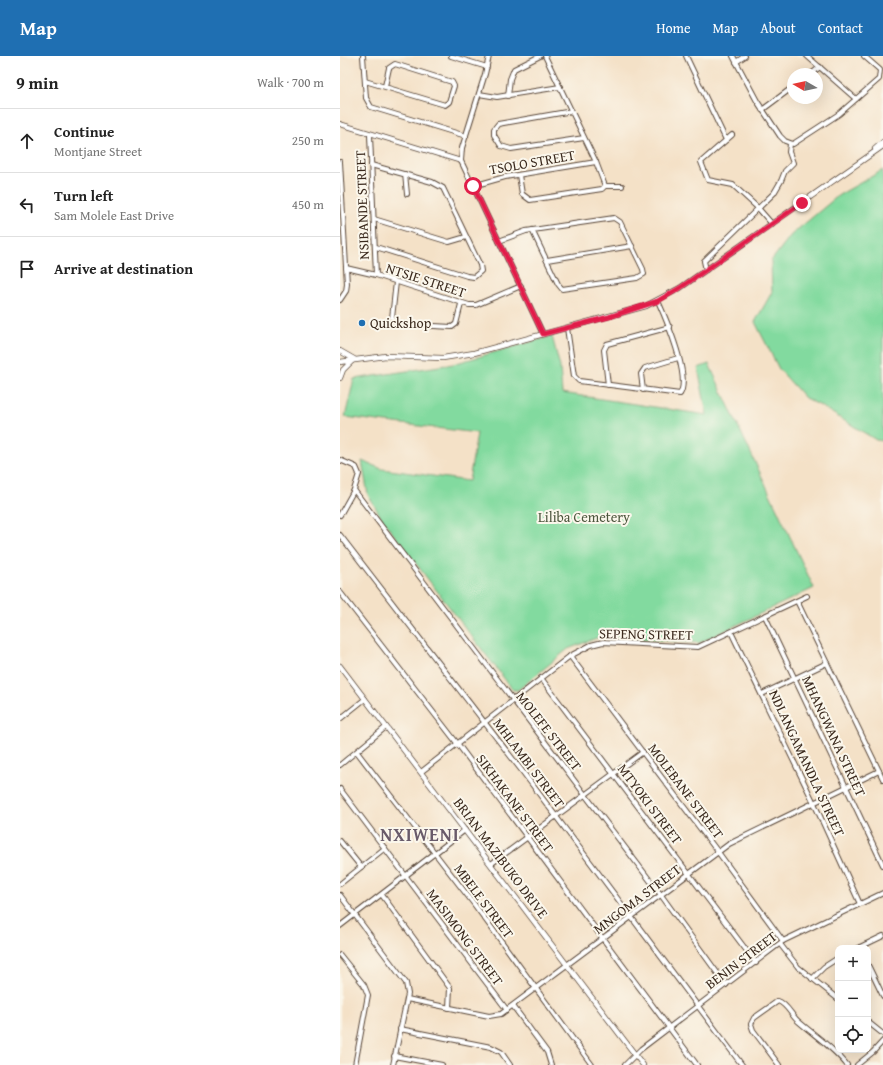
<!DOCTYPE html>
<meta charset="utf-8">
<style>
:root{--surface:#fff;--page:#f6f6f6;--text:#222;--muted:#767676;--line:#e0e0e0;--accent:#1f6fb2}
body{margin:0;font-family:"Gentium Book Plus",serif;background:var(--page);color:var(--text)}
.controls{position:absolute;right:12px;bottom:12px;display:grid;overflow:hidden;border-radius:8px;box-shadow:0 4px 16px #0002}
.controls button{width:36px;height:36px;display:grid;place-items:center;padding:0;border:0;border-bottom:1px solid var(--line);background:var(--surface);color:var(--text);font:20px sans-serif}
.compass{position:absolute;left:447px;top:12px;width:36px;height:36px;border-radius:50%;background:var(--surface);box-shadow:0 4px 16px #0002;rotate:279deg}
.stop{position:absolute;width:12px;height:12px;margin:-9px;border:3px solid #e11d48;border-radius:50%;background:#fff}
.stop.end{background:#e11d48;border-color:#fff;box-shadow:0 1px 4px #0008}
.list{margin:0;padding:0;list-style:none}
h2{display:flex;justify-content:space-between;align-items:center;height:52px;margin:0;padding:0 16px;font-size:17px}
h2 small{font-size:13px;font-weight:400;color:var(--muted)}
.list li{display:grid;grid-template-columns:26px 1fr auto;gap:12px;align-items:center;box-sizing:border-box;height:64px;padding:0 16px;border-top:1px solid var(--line)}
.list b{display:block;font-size:15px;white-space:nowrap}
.list p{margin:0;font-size:13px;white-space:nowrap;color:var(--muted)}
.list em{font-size:13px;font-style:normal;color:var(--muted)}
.icon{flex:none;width:22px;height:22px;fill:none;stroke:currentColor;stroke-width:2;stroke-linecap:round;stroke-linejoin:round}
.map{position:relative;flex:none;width:543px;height:1009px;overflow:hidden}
header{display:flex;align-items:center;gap:24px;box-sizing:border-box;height:56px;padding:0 20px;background:var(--accent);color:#fff}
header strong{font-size:19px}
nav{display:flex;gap:22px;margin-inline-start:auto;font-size:14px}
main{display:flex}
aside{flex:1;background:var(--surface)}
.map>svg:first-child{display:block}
</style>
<header>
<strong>Map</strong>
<nav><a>Home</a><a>Map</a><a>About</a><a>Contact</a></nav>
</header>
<main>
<aside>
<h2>9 min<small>Walk · 700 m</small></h2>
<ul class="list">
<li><svg class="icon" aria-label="ahead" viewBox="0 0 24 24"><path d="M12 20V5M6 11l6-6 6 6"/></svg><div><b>Continue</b><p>Montjane Street</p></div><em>250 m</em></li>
<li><svg class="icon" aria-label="left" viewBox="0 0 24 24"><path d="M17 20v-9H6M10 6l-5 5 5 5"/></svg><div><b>Turn left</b><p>Sam Molele East Drive</p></div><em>450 m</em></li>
<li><svg class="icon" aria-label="arrive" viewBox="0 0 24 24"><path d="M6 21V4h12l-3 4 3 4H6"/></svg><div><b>Arrive at destination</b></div></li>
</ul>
</aside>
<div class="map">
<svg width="543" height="1009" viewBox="0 0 543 1009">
<rect width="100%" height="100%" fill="#fbf7ec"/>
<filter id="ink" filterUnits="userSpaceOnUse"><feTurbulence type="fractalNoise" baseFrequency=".025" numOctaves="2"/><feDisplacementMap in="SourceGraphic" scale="8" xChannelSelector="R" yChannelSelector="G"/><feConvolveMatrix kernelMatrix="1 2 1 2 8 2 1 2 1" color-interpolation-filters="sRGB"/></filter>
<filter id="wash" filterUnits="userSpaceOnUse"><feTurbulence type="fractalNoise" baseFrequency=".012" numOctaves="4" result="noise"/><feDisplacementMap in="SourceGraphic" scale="16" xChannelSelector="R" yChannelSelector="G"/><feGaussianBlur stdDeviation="0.9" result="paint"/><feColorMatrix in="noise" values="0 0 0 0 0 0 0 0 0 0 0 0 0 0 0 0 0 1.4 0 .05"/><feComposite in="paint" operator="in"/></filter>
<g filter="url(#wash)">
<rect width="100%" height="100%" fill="#f4e1c7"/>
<g fill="#82da9f" stroke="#5e825e">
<path d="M543 114V385L536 384 479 349 465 342 439 313 415 266 432 236 431 205 451 179 499 139Z"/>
<path d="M212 280 220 311 222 337 367 359 358 312 369 308 474 532 359 587 262 580 228 593 178 634H173L44 466 28 439 22 405 42 413 129 425 137 377 5 361 14 323 113 308Z"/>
</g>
</g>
<g filter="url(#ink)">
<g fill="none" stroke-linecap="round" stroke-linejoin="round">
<g stroke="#574537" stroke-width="6">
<g id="minor">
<path d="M23 0 26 42 31 51 126 80"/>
<path d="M111 0 147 11"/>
<path d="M149 0 145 18 122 92 121 105 203 278"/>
<path d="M346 0 386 84"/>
<path d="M393 0 417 45 440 80 445 85 453 88 499 58 539 23 540 14 524 0"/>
<path d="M467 0 516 43"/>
<path d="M396 6 405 0"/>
<path d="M471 18 480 11"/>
<path d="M25 25 105 49 109 46 114 30 112 26 55 8 49 12 45 30"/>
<path d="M139 38 157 41 220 31"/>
<path d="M168 40 170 23 174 13 200 0"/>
<path d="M422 54 453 31"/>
<path d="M232 55 158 68 154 73V79L161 90 171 93 244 82"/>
<path d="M0 68 121 105"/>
<path d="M30 79 36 219"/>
<path d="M392 79 361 106 368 124 393 129 418 152 432 168"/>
<path d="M0 106 7 228 6 235 0 244"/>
<path d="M31 109 92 126 103 132 140 209 141 215 134 221 127 220 36 191"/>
<path d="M65 118 67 138"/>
<path d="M179 119 182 138 190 144 262 133 265 130 256 106 205 0"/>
<path d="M133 130 165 121 256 106"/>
<path d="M265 130H282"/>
<path d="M34 163 109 186 126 181"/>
<path d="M159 185 186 175 274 162 280 166 303 213 304 218 297 222 222 233 218 228 192 174"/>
<path d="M207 204 292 190"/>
<path d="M6 212 36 219 129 249H136L181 230"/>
<path d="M366 214 364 205 434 137 441 125 445 115 453 107 449 96 450 88"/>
<path d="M56 226 52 262 57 268 112 271 116 268 121 248"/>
<path d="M227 272 234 320 239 325 340 338C351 321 326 263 318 245"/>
<path d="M268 329 264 294 267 288 330 271"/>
<path d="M303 334 301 318 305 312 338 302"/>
<path d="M0 404 16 411 19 418 14 434 0 459"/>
<path d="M14 434 321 839 386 929"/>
<path d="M0 479 182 715 402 1009"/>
<path d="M0 536 117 687 357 1009"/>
<path d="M457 545 543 723"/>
<path d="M425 560 543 809"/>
<path d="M391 576 474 747 520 848"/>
<path d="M230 600 378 796 443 885"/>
<path d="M201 622 416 907"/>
<path d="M422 638 487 607"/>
<path d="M0 663 25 643"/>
<path d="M17 696 134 848 252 1009"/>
<path d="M0 709 46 671"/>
<path d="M81 716 230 600 251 589 263 586 358 591 467 540"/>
<path d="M0 733 167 954"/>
<path d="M0 785 21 811"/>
<path d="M151 808 303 696"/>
<path d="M0 828 45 792"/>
<path d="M0 839 66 927 68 938 53 1009"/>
<path d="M42 839 110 932 109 952"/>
<path d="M0 870 125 774"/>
<path d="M440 888 458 911 498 943"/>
<path d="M518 892 543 880"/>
<path d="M0 899 24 929 28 939 15 1009"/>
<path d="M528 909 543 940"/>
<path d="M472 923 484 911 498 902"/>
<path d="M67 943 149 960 161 958 389 788 539 715"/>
<path d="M173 950 207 996 211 1009"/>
<path d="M528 966 543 978"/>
<path d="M60 973 151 991 161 996 170 1009"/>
<path d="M54 1000 102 1009"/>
<path d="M285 1009 301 993 443 885 543 837"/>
<path d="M439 1009 413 974 411 968 414 962 438 945C447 948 451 959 458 965 475 980 493 991 507 1009"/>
<path d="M517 1009 533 996 543 985"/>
</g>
</g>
<g stroke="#574537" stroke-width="6">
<g id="tertiary">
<path d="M535 93 543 86"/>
<path d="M0 295 14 303"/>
<path d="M0 306 46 300 103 302 134 297 306 250 340 232 543 90"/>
<path d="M0 322 3 314 13 304"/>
<path d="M0 610 303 1009"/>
</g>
</g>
<use href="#minor" stroke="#fff" stroke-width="4"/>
<use href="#tertiary" stroke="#fff" stroke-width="4.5"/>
</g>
</g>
<g fill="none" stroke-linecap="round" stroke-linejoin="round" filter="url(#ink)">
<path stroke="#e11d48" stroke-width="5" d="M133 130 203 278 269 261 318 245 340 232 462 147"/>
</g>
<circle fill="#1f6fb2" stroke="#fbf7ec" stroke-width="1.5" cx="22" cy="267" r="4"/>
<g text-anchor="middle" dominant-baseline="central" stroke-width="4" stroke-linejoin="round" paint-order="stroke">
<g font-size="14" fill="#3b2a1e" stroke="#fbf7ec">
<text transform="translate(192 106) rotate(-10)">TSOLO STREET</text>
<text transform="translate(22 149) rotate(-92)">NSIBANDE STREET</text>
<text transform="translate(86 224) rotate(18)">NTSIE STREET</text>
<text transform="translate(306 578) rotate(1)">SEPENG STREET</text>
<text transform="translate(209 675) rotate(52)">MOLEFE STREET</text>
<text transform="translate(494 680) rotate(65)">MHANGWANA STREET</text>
<text transform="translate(189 707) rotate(53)">MHLAMBI STREET</text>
<text transform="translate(467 707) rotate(65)">NDLANGAMANDLA STREET</text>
<text transform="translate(346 735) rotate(53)">MOLEBANE STREET</text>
<text transform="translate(175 747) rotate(53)">SIKHAKANE STREET</text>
<text transform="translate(310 748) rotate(53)">MTYOKI STREET</text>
<text transform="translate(161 802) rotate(53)">BRIAN MAZIBUKO DRIVE</text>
<text transform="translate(297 843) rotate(-37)">MNGOMA STREET</text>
<text transform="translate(144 845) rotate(53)">MBELE STREET</text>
<text transform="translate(125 881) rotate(53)">MASIMONG STREET</text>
<text transform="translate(401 904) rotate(-37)">BENIN STREET</text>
</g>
<g font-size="14" fill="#3b2a1e" stroke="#fbf7ec" text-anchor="start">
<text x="30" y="267">Quickshop</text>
</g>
<g font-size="14" fill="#4d563e" stroke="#fbf7ec">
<text x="244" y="461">Liliba Cemetery</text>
</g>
<g font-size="18" font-weight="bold" letter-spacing="1" fill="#695b6a" stroke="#fbf7ec">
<text x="80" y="778">NXIWENI</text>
</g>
</g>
</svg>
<div class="controls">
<button>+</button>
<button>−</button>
<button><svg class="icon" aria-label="locate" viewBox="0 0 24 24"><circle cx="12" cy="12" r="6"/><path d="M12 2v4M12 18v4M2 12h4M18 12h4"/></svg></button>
</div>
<svg class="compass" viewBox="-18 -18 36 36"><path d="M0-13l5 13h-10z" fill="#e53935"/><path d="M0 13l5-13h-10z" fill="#767676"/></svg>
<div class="stop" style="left:133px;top:130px"></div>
<div class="stop end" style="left:462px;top:147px"></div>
</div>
</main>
